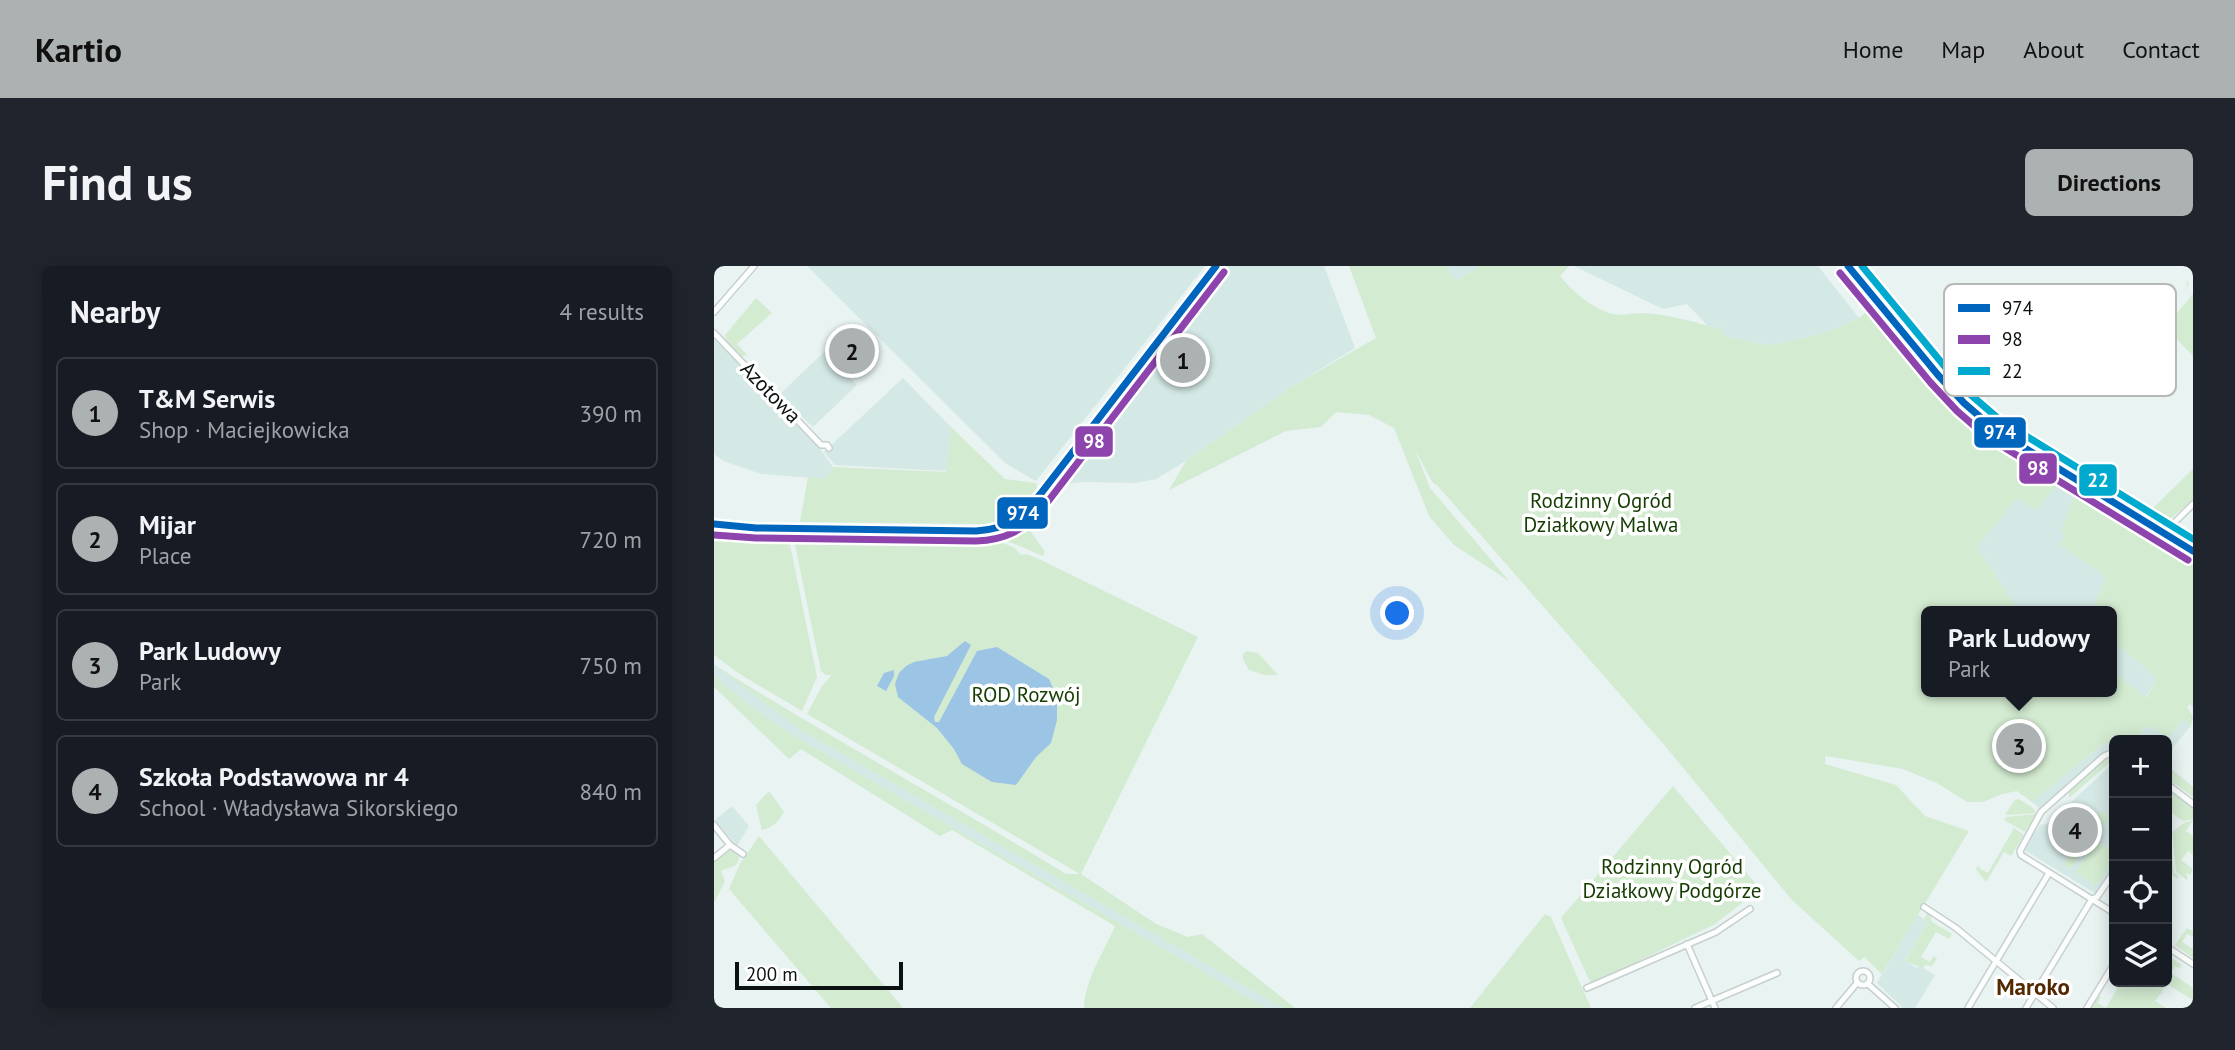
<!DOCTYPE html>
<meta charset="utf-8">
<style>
:root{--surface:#171b24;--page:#20242c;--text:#f1f3f6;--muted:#9ea1a6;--line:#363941;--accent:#acb1b2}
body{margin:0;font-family:"PT Sans",sans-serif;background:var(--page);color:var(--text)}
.controls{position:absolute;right:21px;bottom:21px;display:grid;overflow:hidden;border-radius:10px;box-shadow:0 4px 18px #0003}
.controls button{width:63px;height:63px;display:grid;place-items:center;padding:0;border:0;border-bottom:2px solid var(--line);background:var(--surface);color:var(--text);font:35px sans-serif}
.scale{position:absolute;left:21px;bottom:18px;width:168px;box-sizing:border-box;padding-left:7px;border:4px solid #0b1111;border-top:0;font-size:19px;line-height:24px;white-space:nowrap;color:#0b1111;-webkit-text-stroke:5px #fff;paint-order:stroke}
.you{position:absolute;left:684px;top:348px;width:24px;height:24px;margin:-18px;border:5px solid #fff;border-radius:50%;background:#1a73e8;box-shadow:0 0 0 10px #1a73e833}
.badge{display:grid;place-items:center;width:46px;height:46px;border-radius:50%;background:var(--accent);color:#111;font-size:23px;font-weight:700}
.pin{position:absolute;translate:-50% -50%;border:4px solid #fff;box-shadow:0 2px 7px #0006}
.popup{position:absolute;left:1207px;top:340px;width:196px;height:91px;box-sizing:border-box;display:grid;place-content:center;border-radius:10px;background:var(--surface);filter:drop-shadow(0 2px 5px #0005);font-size:23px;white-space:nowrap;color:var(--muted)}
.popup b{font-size:26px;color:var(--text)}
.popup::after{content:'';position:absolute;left:50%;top:100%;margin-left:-14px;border:14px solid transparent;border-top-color:var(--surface)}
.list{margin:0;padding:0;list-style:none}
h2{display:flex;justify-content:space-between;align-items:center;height:91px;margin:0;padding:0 28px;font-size:30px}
h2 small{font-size:23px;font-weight:400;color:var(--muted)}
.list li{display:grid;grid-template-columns:46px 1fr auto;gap:21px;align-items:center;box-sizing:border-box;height:112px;margin:0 14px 14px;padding:0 14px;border:2px solid var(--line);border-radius:10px}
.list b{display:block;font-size:26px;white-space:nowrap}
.list p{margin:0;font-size:23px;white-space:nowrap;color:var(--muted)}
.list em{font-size:23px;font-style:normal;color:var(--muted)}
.icon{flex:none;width:38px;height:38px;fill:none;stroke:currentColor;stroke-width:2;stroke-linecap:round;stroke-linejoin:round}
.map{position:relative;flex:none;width:1479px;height:742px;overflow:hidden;border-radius:10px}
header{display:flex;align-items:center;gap:42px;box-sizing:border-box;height:98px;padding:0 35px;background:var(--accent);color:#111}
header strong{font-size:33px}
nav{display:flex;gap:38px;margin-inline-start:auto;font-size:24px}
.intro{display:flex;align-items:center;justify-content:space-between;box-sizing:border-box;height:168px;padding:0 42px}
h1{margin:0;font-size:49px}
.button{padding:18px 32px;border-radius:10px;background:var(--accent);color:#111;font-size:24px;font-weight:700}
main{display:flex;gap:42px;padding:0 42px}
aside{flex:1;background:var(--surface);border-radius:10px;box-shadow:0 4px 18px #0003}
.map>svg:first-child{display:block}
</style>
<header>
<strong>Kartio</strong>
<nav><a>Home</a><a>Map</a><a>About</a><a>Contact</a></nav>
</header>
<div class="intro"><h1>Find us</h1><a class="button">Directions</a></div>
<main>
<aside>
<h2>Nearby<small>4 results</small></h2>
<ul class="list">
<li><span class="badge">1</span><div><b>T&amp;M Serwis</b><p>Shop · Maciejkowicka</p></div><em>390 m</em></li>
<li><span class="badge">2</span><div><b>Mijar</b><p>Place</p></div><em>720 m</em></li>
<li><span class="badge">3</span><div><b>Park Ludowy</b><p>Park</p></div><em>750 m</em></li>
<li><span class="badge">4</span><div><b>Szkoła Podstawowa nr 4</b><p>School · Władysława Sikorskiego</p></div><em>840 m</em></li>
</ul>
</aside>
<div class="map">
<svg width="1479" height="742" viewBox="0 0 1479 742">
<rect width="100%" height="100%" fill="#e8f3f2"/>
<g fill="#d4e8e6">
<path d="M93 0H491L322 215 291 197Z"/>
<path d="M513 0H610L641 82 582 118 472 195 442 213 421 217 368 216 343 219Z"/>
<path d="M732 0H767L742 15Z"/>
<path d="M860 0H1104L1145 52 1120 64 1088 73 1055 79 1011 71 1006 60 1003 63 994 60 973 38 949 43Z"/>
<path d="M0 73 50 125H52L107 184 119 201 112 213 47 208 10 195 0 188Z"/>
<path d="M111 85 143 119 99 161 65 129Z"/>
<path d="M189 112 237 161 232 205 121 199 110 186Z"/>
<path d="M1348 207 1370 222 1357 237 1352 269 1393 311 1378 345H1305L1263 281 1303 231Z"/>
<path d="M1398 376 1428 398 1443 413 1431 432 1398 404Z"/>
<path d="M0 398 87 464 569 742H552L75 467 30 435 0 410Z"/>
<path d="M1469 453 1477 460 1459 481 1458 489 1453 497V474H1421L1432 461 1435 459 1451 468Z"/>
<path d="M1390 477H1400V485L1327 543 1318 536Z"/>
<path d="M1400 496V601L1382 628 1309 583 1326 559 1335 557Z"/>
<path d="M18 540 35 560 23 580 1 554Z"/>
<path d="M1204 649 1214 656 1191 694 1203 702 1206 700 1221 709 1201 742H1189L1163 717Z"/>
</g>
<g fill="#d3ebd1">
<path d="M635 0H732L742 15 767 0H855L846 10C859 26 879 43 899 48 908 50 918 47 927 47 953 48 979 55 1003 63L1006 60 1012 71 1054 79 1088 73 1120 64 1145 52 1160 39C1191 76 1223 122 1261 153 1287 175 1319 190 1348 207L1340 223 1322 244 1303 232 1263 281 1305 345H1212V426H1398V404L1432 432 1443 413 1428 398 1398 376V345H1378L1392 311 1346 279 1352 269 1347 266 1357 237 1370 222 1479 295V441L1476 438 1473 441 1479 451 1477 460 1469 454 1455 471 1435 460 1432 461 1421 474H1400V477H1390L1318 536 1303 525 1288 528 1269 536H1253L1223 517 1189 503 1112 490V481L1111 498 1182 519 1211 550 1255 565 1168 708 1150 691 1145 695 1078 634 952 481 723 219 719 217 701 184 716 222 795 315 740 279 715 250 680 162 655 149 622 146 607 161 572 165 455 224 472 195 582 118 662 72Z"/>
<path d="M1473 14 1475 18 1456 38 1459 42 1455 45 1463 47 1479 28V90L1451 61 1443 69 1451 78 1447 81 1435 69 1442 63 1436 56 1473 21Z"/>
<path d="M42 32 58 47 23 78 33 89 28 90 13 76 11 69Z"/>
<path d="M1171 35 1260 133 1349 192 1436 245 1479 203V233L1448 260 1261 140 1233 110Z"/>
<path d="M237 161 291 213 322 217 323 222C309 239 298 255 274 258L86 256 94 211 112 213 119 201 232 206Z"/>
<path d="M330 228 340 234 317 266 331 286 329 290 284 271 283 268 305 257Z"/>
<path d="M0 264 74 269 103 411 88 445 24 407 0 389Z"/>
<path d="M79 269 277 272 301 282 307 289 313 288 327 294 484 371 367 608 442 658 474 671 488 668 581 742H569L87 464 2 400C117 472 236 537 352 608H366L93 448 108 420 118 409H112L107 405Z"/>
<path d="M533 385 544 387 564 409H551L535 404 529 393V388Z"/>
<path d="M0 410 30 435 75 467 552 742H370C371 713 390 686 401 660L238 564 226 570 87 483 75 493 0 421Z"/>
<path d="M1400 488V493L1355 532V526C1367 514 1383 494 1400 488Z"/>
<path d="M1459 492 1454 500 1479 521V531L1453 512V501Z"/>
<path d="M959 520 1046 623 1001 658 877 718 847 652Z"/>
<path d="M55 525 70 546C64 556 60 561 48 564L42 539Z"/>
<path d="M1455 528H1461L1479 541V553L1469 555 1453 544V535L1458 531Z"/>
<path d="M1305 533 1319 542 1322 547 1291 549 1301 534Z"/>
<path d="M1387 545 1395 551 1357 602 1349 599Z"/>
<path d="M1322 548 1311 566 1290 554 1292 551Z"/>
<path d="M1479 554 1472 565 1479 570V589L1474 585 1467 594 1479 603 1476 609 1473 607 1472 609 1474 612 1473 614 1462 606 1458 566 1470 557Z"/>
<path d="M1300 562 1310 569 1297 590 1290 586 1272 616 1261 602 1266 600 1265 602 1274 607Z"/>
<path d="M45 570 189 742H117L15 623 26 598Z"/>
<path d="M1382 574 1400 587V593L1382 620 1361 606Z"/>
<path d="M1453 581 1458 585 1460 607 1465 610 1463 613 1457 608 1453 614Z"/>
<path d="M20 584 25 588C26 603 14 601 7 605L11 615 0 637V596L14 585Z"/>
<path d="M831 648 837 651 877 742H756Z"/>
<path d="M1213 648H1216L1218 656 1238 668 1235 673 1222 666 1207 691 1216 696 1220 690 1223 692 1218 700 1211 699 1209 702 1191 695 1214 656 1210 653Z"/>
<path d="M1473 662 1479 665V671L1473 668 1468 676 1479 683V692L1461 679Z"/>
<path d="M1453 689 1468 699 1465 702 1461 700 1457 707 1479 722V734L1453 718 1447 726 1450 728H1446L1441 735 1452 742H1379L1377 740 1383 729 1387 731 1384 737 1392 742 1407 716H1453Z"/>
</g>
<g fill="#9bc4e5">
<path d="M251 375 257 379 220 451 221 456H225L263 385 283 381 335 413 343 431V454L337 477 322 491 302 519 278 516 248 498 240 483 223 462 184 431 181 418 185 407 192 400 200 396 233 390Z"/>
<path d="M180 404V410L172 425 163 420 170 407Z"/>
</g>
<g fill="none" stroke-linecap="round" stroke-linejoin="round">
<g stroke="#c7cfcf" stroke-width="8">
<g id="minor">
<path d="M0 46 40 0"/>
<path d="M0 67 107 179H113L115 182"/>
<path d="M1452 268 1458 259 1479 238"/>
<path d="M1400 486 1390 490 1327 546 1306 585 1307 589 1400 647"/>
<path d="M1453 518 1479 538"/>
<path d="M0 559 16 579 29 588"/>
<path d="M0 592 16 579"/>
<path d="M1210 641 1242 662 1339 742"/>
<path d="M973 678 1001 742"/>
<path d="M1453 681 1479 698"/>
<circle cx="1149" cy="712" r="7"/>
<path d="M1154 718 1181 742"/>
<path d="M873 722 1002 666 1036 643"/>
<path d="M981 742 1063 707"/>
<path d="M1122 742 1143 717"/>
<path d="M1254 742 1335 607"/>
<path d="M1312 742 1378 633 1383 631 1400 606"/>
<path d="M1373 742 1400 698"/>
</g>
</g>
<g stroke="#c7cfcf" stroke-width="10">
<g id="tertiary">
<path d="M1134 0 1224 109 1250 137 1280 163 1479 285"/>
<path d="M0 258 42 262 262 265C298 265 307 252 328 226L502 0"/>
</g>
</g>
<use href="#minor" stroke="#fcfdfd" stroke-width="5"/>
<use href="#tertiary" stroke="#fcfdfd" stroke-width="7"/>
<g stroke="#fff" stroke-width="12">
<g id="bus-1">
<path d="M1134 0 1224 109 1250 137 1280 163 1479 285"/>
<path d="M0 258 42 262 262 265C296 263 307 251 328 226L502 0"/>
</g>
</g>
<g stroke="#fff" stroke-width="12">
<g id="bus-2">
<path d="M1126 7 1216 116 1243 145 1273 171 1474 294"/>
<path d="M0 269 42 272 262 275C292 274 310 264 329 242L510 6"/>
</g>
</g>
<g stroke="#fff" stroke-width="12">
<path id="bus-3" d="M1148 0 1232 102 1257 129 1286 154 1479 273"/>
</g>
<use href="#bus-1" stroke="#0065bd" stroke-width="7"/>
<use href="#bus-2" stroke="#8e44ad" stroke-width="7"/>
<use href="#bus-3" stroke="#00a9ce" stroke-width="7"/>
</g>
<g text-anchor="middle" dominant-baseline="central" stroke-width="7" stroke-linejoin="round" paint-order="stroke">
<g font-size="21" fill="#0b1111" stroke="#fff">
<text transform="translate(57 126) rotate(46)">Azotowa</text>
</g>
<g font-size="21" fill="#153d02" stroke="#fff">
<text x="887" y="234">Rodzinny Ogród<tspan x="887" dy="24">Działkowy Malwa</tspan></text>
<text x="312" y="428">ROD Rozwój</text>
<text x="958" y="600">Rodzinny Ogród<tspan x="958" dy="24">Działkowy Podgórze</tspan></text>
</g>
<g font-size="23" font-weight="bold" fill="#532900" stroke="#fff">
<text x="1319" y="720">Maroko</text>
</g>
</g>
<rect x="1230" y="18" width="232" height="112" rx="10" fill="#fff" stroke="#b6b8b8" stroke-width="2"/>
<rect x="1244" y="38" width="32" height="8" fill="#0065bd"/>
<rect x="1244" y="69" width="32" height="9" fill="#8e44ad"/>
<rect x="1244" y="101" width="32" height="8" fill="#00a9ce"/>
<g font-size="19" fill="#0b1111">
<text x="1288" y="49">974</text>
<text x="1288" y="80">98</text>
<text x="1288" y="112">22</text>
</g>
<g stroke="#fff" stroke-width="2.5">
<rect x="1259" y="150" width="54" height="33" rx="7" fill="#0065bd"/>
<rect x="360" y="159" width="40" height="33" rx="7" fill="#8e44ad"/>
<rect x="1304" y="186" width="40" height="33" rx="7" fill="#8e44ad"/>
<rect x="1364" y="197" width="40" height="34" rx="7" fill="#00a9ce"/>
<rect x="282" y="230" width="53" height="34" rx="7" fill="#0065bd"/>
</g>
<g font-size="19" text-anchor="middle" font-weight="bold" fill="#fff">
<text x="1286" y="173">974</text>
<text x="380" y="182">98</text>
<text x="1324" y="209">98</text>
<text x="1384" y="221">22</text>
<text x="309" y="254">974</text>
</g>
</svg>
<div class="controls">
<button>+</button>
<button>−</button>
<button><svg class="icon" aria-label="locate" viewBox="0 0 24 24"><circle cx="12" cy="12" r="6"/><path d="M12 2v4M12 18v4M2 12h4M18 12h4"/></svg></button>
<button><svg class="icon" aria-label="layers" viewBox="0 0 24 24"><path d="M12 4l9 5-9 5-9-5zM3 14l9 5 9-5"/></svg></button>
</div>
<div class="scale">200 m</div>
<div class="you"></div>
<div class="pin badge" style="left:469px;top:94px">1</div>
<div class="pin badge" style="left:138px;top:85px">2</div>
<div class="pin badge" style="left:1305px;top:480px">3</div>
<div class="popup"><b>Park Ludowy</b>Park</div>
<div class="pin badge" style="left:1361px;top:564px">4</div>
</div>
</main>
